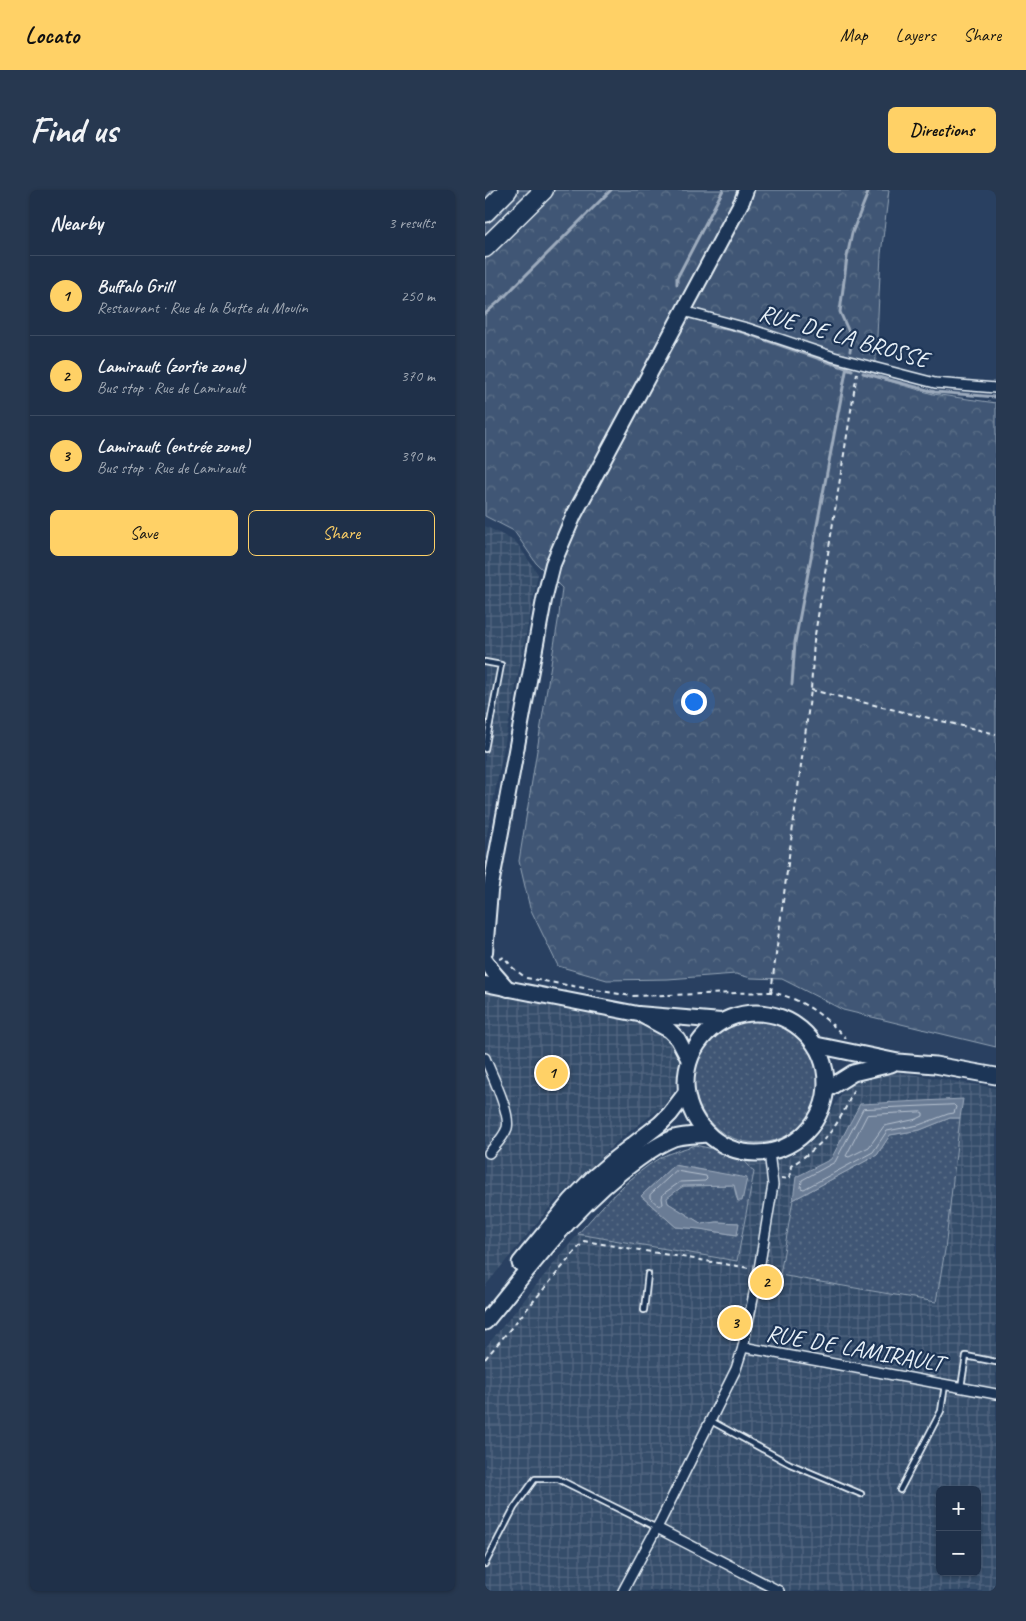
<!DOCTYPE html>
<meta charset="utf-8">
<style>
:root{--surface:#1f3049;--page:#273850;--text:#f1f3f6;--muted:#a1a9b4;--line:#3c4b61;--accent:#ffd166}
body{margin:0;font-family:Caveat,sans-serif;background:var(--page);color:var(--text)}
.controls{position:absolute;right:15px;bottom:15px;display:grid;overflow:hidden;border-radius:8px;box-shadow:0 1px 4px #0004}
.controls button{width:45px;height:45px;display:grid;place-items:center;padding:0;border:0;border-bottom:1px solid var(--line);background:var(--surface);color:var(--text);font:25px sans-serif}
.you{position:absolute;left:208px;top:511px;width:18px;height:18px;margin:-12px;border:4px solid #fff;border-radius:50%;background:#1a73e8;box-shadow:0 0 0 8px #1a73e833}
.badge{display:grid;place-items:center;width:32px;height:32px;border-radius:50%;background:var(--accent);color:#111;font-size:16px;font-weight:700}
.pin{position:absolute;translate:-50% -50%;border:2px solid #fff;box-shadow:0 1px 5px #0006}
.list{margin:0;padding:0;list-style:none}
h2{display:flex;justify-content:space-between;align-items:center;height:65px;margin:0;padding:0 20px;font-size:21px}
h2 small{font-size:16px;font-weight:400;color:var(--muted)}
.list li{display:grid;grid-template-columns:32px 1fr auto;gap:15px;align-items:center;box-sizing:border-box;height:80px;padding:0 20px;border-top:1px solid var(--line)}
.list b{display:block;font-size:19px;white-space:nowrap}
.list p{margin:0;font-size:16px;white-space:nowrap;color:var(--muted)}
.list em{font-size:16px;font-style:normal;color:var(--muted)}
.actions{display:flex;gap:10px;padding:15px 20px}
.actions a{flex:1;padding:11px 0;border:1px solid var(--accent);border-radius:8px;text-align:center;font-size:18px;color:var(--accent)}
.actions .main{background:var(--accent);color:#111}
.map{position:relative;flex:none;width:511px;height:1401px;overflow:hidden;border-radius:8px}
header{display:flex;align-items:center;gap:30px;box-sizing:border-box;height:70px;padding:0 25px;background:var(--accent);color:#111}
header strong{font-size:24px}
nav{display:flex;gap:28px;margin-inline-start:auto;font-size:18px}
.intro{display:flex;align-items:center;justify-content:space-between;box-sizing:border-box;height:120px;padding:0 30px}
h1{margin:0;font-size:35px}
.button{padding:12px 22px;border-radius:8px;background:var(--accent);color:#111;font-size:18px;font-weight:700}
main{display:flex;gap:30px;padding:0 30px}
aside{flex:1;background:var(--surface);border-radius:8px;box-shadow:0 1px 4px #0004}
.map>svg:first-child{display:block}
</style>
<header>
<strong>Locato</strong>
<nav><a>Map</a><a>Layers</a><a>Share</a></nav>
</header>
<div class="intro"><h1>Find us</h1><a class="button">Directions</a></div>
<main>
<aside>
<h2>Nearby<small>3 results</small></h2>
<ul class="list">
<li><span class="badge">1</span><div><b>Buffalo Grill</b><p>Restaurant · Rue de la Butte du Moulin</p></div><em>250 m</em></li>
<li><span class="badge">2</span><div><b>Lamirault (zortie zone)</b><p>Bus stop · Rue de Lamirault</p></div><em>370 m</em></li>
<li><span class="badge">3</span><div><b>Lamirault (entrée zone)</b><p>Bus stop · Rue de Lamirault</p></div><em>390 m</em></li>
</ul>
<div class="actions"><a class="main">Save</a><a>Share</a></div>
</aside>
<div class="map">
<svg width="511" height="1401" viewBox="0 0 511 1401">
<defs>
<pattern id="industrial-grid" width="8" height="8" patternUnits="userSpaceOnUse" patternTransform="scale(1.25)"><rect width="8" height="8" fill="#364d6b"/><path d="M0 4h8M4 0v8" fill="none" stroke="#536781"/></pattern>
<pattern id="grass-dots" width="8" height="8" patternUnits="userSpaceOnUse" patternTransform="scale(1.25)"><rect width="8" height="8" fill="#415774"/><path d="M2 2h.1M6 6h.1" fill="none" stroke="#5c7089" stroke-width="1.8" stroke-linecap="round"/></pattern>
<pattern id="forest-crowns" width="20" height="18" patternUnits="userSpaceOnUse" patternTransform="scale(1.25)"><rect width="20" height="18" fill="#415774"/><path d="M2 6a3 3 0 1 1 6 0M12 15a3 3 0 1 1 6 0" fill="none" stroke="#5c7089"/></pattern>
</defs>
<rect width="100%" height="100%" fill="#294061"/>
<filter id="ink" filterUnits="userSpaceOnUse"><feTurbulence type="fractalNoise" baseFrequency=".02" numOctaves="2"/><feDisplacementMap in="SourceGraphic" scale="10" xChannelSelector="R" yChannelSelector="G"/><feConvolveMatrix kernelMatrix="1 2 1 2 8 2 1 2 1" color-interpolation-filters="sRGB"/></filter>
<g filter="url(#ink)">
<g fill="url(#industrial-grid)" fill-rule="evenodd">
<path d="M0 336 31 352 53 384 0 653Z"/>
<path d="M0 800 147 828 181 840 198 867 189 901 177 917 136 948 71 1010 0 1096Z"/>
<path d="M393 882 419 883 511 898V1401H0V1158L93 1044 118 1015 143 991 178 966 210 955 233 960 258 969 286 970 307 966 331 948 357 903 375 886ZM455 1300H492V1382H455Z"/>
</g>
<g fill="url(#grass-dots)" stroke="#94a4b6" fill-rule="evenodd">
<circle cx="272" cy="890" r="63"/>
<path d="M465 928H475L460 1060 451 1112 295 1085 308 1010 392 965 405 945 435 940Z"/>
<path d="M210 955 233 960 258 969 269 982 252 1071 93 1044C118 1015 143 987 176 967 186 962 199 959 210 955ZM189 975 262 989 253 1011 251 1006 249 995 198 996 181 1008 183 1013 217 1034 232 1032 253 1033 251 1045 215 1039 191 1037 156 1006Z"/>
</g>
<path fill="url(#forest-crowns)" stroke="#94a4b6" d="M0 0H404L396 64 390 187 448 204 511 213V857L358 820 297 789 266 788 251 784 183 789 122 790 73 776 45 718 34 671 74 425 77 398 51 373 29 341 0 326Z"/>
<g fill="#6b7c95" stroke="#9dabbd">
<path d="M478 909 475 928H465L435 940 405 945 392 965 308 1010 311 987 346 969 375 914Z"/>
<path d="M189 975 262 988 257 1011H253L249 995 198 996 182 1008 183 1013 217 1034 232 1032 254 1033 252 1045 215 1039 191 1037 156 1006Z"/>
</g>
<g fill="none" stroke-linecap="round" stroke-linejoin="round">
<g stroke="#b6c2d0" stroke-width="1">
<path d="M469 915 471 917 469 923 463 924 434 935 402 941 388 962 319 999 316 998 317 990 350 972 378 919Z"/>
<path d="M436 922 438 923V926L432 929 399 936 384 957 364 967 361 966 382 925Z"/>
<path d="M191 981 221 986 222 989 220 991 195 992 178 1004 177 1008 178 1014 174 1016 165 1008V1005Z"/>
</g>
<g stroke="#9dabbd" stroke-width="3">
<path d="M192 94V88L238 0"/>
<path d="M0 124 20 106 126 0"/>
<path d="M226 136 257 142 367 180"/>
<path d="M365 161 367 149 355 122 362 67 367 43 384 0"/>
<path d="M378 183 450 202 511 207"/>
<path d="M307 494 310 452 362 176"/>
</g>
<g stroke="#e8f1f8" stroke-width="8">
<g id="lane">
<path d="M0 472 16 475 0 559"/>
<path d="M159 1120 163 1084"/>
<path d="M476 1197 481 1166 511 1172"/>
<path d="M226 1231 305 1274 376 1304"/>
<path d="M415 1300 456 1221 460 1195"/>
<path d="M0 1374 29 1318 50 1289H73L172 1338"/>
</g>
</g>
<g stroke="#e8f1f8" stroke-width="12">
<g id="street">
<path d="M198 121 262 138 349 167 450 193 511 198"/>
<path d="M0 868C6 883 26 923 22 938 19 947 10 956 4 963"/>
<path d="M258 1157 511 1204"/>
<path d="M172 1338 294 1401"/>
<path d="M138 1401 176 1330 251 1179 258 1157 274 1079 288 995 284 962"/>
</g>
</g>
<g stroke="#e8f1f8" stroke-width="18">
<g id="secondary">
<path d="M0 762 5 701 59 410 68 374 89 325 257 11 261 0"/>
<path d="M0 770 9 783 23 799"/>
<path d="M0 794 153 824 236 831"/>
<path d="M158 826 184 840 193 849 204 870"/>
</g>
</g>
<g stroke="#e8f1f8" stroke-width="19">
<g id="primary">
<circle cx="271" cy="893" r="70"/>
<path d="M331 855 413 872 450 875 511 886"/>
<path d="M341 900 368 883 406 874"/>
<path d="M35 1073 86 1011 107 989 130 969 175 934 185 924 201 903"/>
<path d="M0 1132C47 1075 92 1012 153 969 164 961 176 953 189 948 199 945 212 945 223 944"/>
</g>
</g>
<g stroke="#e8f1f8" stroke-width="21">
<g id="highway">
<path d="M0 23 23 0"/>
<path d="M0 58 59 0"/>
</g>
</g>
<g stroke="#e8f1f8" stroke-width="2" stroke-dasharray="5 4" stroke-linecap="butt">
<path d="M326 500 511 544"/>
<path d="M14 769 19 767 28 778 41 788 146 806 286 802C318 809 338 825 361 848"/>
<path d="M286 802 326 500 329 451 372 183"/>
<path d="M296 988 304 989 306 976C340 953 353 938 369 899"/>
<path d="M0 1169 99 1051 264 1078"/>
</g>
<use href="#lane" stroke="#1d3557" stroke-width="4.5"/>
<use href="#street" stroke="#1d3557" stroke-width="9"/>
<use href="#secondary" stroke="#1d3557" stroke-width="14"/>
<use href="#primary" stroke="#1d3557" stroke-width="15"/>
<use href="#highway" stroke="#1d3557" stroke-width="18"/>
</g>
</g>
<g text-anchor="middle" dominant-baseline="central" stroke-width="4.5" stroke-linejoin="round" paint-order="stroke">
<g font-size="24" fill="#e8f1f8" stroke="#1d3557">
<text transform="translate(359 146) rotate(16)">RUE DE LA BROSSE</text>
<text transform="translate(370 1158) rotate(10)">RUE DE LAMIRAULT</text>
</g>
</g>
</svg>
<div class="controls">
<button>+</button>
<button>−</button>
</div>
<div class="you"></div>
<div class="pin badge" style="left:67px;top:883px">1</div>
<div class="pin badge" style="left:281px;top:1092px">2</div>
<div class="pin badge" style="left:250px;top:1133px">3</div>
</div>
</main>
